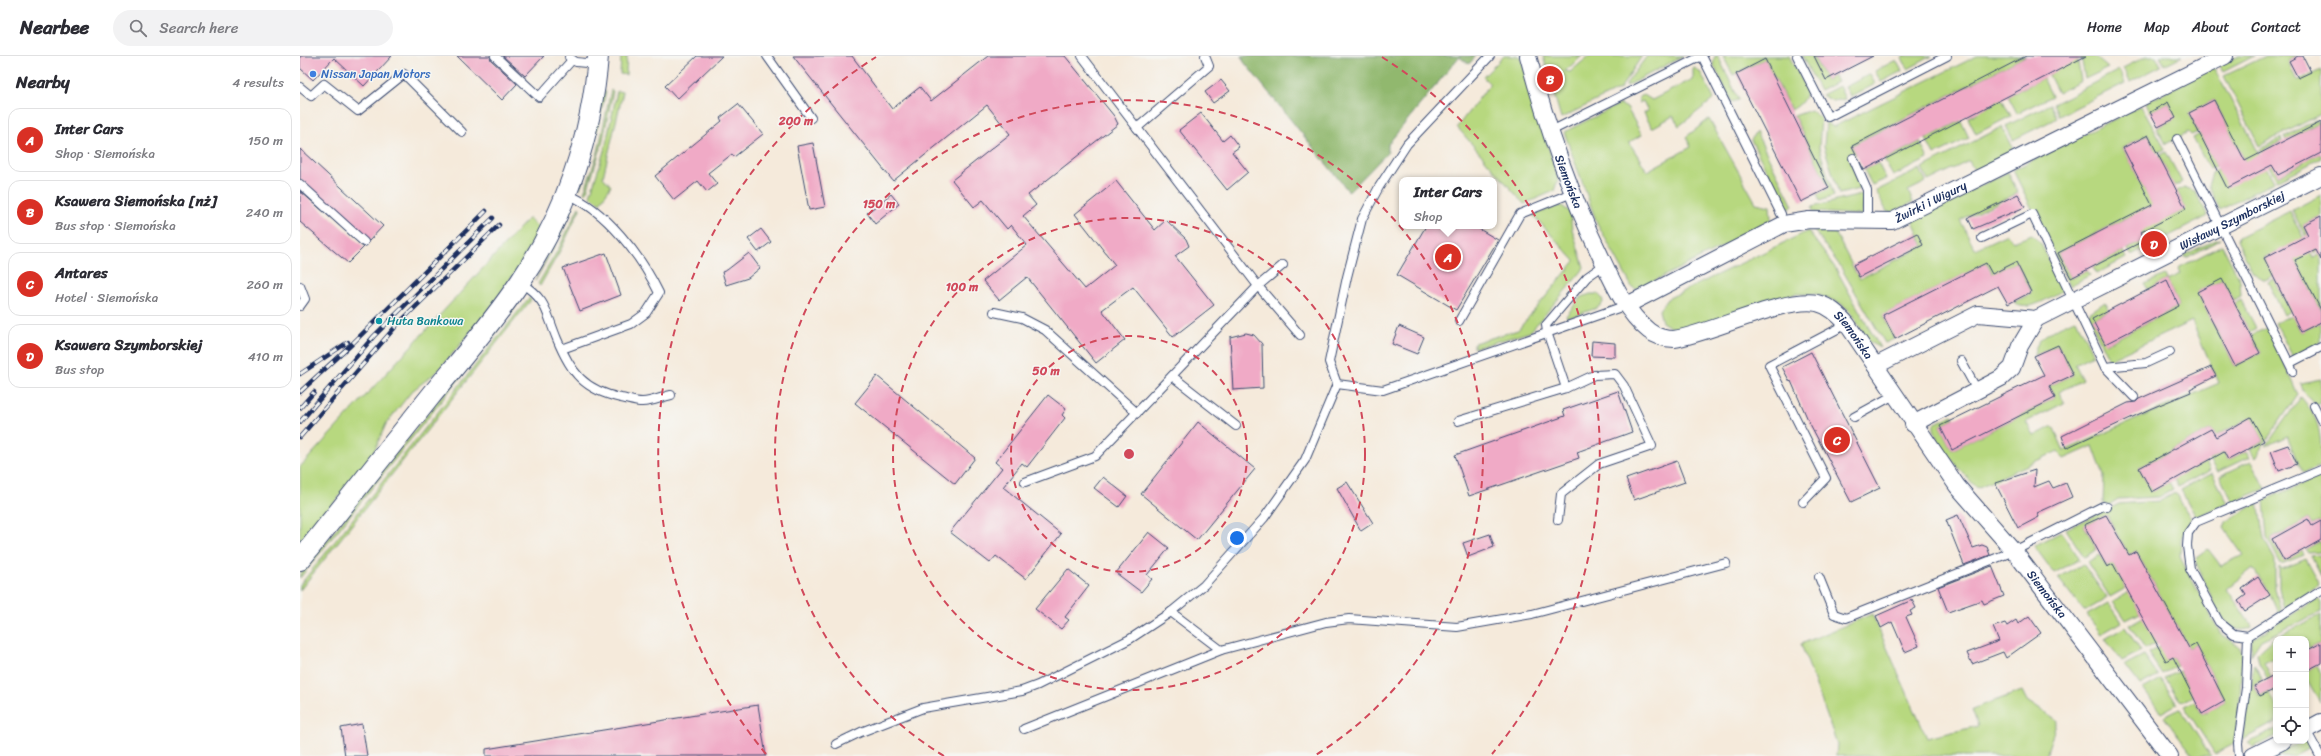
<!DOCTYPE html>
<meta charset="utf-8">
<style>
:root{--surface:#fff;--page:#f2f2f3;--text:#2b2b33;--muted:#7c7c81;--line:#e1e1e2;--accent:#d93025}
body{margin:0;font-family:Sriracha,sans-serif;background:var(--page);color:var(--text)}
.controls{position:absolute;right:12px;bottom:12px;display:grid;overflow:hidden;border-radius:8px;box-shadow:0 2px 6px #0003}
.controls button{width:36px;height:36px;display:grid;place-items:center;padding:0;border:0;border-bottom:1px solid var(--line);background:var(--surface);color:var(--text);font:20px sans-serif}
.you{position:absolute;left:937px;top:482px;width:14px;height:14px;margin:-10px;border:3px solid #fff;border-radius:50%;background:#1a73e8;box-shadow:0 0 0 6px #1a73e833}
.badge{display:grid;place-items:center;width:26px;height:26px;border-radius:50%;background:var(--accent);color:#fff;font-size:13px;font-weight:700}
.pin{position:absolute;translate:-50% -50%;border:2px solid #fff;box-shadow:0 1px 4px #0006}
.popup{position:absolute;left:1099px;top:121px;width:98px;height:52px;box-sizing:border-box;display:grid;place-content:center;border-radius:8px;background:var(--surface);filter:drop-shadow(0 1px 3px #0005);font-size:13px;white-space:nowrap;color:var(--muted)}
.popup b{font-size:15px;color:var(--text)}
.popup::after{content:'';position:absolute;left:50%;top:100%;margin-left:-8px;border:8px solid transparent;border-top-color:var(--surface)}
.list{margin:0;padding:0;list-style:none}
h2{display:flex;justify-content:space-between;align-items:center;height:52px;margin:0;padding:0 16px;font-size:17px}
h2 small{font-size:13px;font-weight:400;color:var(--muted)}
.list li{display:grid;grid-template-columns:26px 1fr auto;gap:12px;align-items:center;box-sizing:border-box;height:64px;margin:0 8px 8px;padding:0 8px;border:1px solid var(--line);border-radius:12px}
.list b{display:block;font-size:15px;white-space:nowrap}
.list p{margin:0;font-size:13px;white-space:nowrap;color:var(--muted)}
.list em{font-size:13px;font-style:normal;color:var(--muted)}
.icon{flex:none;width:22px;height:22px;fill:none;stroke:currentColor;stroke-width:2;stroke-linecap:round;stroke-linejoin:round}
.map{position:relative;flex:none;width:2021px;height:700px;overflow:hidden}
header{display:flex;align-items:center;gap:24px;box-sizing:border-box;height:56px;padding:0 20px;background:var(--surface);border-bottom:1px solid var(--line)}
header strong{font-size:19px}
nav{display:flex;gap:22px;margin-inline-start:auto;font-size:14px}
.search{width:280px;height:36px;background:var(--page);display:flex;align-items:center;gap:10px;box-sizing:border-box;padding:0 14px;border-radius:22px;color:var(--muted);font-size:15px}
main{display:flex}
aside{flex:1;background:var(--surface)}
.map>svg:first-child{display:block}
</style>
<header>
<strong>Nearbee</strong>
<div class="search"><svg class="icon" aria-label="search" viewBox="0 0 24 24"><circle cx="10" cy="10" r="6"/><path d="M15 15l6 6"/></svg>Search here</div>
<nav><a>Home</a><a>Map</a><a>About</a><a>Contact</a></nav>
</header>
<main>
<aside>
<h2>Nearby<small>4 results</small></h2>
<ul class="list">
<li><span class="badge">A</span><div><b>Inter Cars</b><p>Shop · Siemońska</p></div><em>150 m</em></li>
<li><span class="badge">B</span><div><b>Ksawera Siemońska [nż]</b><p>Bus stop · Siemońska</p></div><em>240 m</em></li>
<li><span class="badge">C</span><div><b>Antares</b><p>Hotel · Siemońska</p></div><em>260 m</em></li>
<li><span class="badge">D</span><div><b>Ksawera Szymborskiej</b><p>Bus stop</p></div><em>410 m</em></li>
</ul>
</aside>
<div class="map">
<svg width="2021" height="700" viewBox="0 0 2021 700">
<rect width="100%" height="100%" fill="#f6f6f2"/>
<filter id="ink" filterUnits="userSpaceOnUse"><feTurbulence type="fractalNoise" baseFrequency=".025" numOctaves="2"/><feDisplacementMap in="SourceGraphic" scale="8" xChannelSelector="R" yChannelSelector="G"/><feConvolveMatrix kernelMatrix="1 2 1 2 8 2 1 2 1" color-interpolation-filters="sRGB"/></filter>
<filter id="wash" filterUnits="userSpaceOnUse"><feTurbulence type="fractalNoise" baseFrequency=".012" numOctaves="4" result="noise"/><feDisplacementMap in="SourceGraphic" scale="16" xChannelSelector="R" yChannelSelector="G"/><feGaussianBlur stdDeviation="0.9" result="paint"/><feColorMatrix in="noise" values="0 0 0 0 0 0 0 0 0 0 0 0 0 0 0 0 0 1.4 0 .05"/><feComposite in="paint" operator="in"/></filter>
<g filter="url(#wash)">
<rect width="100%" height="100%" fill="#f5eadb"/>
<g fill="#b7d87f" stroke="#69846e">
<path d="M321 0H327L326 19 320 18Z"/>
<path d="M1204 0H1218L1221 2 1258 123 1254 135 1224 148 1157 71 1190 28 1183 21Z"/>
<path d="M1243 0H1282L1265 15 1270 16 1289 0H1342L1320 33 1261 62Z"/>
<path d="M1347 0H1383L1327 30 1326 28Z"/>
<path d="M1415 0H1418L1439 44 1432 46 1413 8Z"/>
<path d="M1423 0H1489L1507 33C1505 43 1501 49 1491 54L1465 3 1433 19Z"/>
<path d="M1502 0H1513L1526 24 1534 20 1537 26 1520 35Z"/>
<path d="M1605 0H1632L1608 13 1602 2Z"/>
<path d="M1677 0H1726L1552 89 1556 98 1549 102 1559 126V133L1539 138 1524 90 1526 66 1533 71Z"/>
<path d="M1777 0 1781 25 1758 37 1749 19Z"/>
<path d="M1781 0H1794L1808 12 1785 23Z"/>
<path d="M1847 0H1856L1861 10 1830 26 1823 12Z"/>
<path d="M1860 0H1882L1864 9Z"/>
<path d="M1939 0H1954L1923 16 1919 10Z"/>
<path d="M1966 0H1996L1988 5 1997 25 2021 14V58L1959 90 1924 20Z"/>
<path d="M1596 4 1602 15 1581 26 1575 15Z"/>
<path d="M1393 11 1401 17 1414 43 1379 70 1373 60 1352 72 1344 57 1348 55 1343 45 1339 47V41L1344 39 1352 44 1393 23Z"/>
<path d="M1914 12 1974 126 1920 154 1908 130 1912 117 1918 114 1952 119 1914 44 1889 57 1898 76 1891 79 1888 76 1866 88 1857 72 1875 62 1868 46 1850 56 1846 46Z"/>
<path d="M1819 14 1825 27 1759 60 1753 48Z"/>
<path d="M1570 18 1575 28 1551 41 1545 31Z"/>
<path d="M1743 22 1752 40 1717 57 1708 40Z"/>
<path d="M1539 30 1545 43 1533 45 1522 39Z"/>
<path d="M311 34 313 35 302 88 286 138 284 137 298 96Z"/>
<path d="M306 35 292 96 280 133V129L303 37Z"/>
<path d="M317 35 323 36 303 121 311 130 300 147 290 140 306 88Z"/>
<path d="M1702 43 1711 60 1676 78 1668 62Z"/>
<path d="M1320 48 1327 52 1342 79 1329 86 1347 115 1391 91 1386 81 1409 63 1456 147 1470 150 1471 163 1464 170 1342 231 1336 233 1332 231 1297 167 1264 76Z"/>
<path d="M1750 48 1757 62 1713 84 1706 70Z"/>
<path d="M1841 50 1865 93 1857 97 1848 78 1823 92 1861 165 1886 153 1877 135 1884 131 1895 135 1908 160 1861 184 1857 178 1846 184 1849 190 1831 199 1828 193 1845 184 1832 159 1758 197 1771 222 1787 214 1790 219 1770 230 1713 114Z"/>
<path d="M1511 54 1521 63 1519 92 1534 140 1520 145 1517 138 1529 132 1494 60Z"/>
<path d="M2016 64 2018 67 1986 84 1984 81Z"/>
<path d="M1661 65 1669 82 1634 99 1626 83Z"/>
<path d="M1702 71 1715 95 1675 116 1669 105 1628 125 1622 112Z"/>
<path d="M1456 76 1493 150 1486 153 1451 84Z"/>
<path d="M1900 78 1916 110 1909 113 1893 82Z"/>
<path d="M1981 82 1982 85 1964 94 1978 120 2021 97V102L1977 125 1960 93Z"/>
<path d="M1620 86 1628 103 1593 120 1584 104Z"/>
<path d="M1866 96 1882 126 1874 130 1859 100Z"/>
<path d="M1578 107 1586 123 1572 129 1564 114Z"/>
<path d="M1620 113 1626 126 1608 135 1613 146 1593 156H1587L1576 135Z"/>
<path d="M1708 116 1718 137 1660 164 1675 193 1707 178 1713 186 1732 179 1741 188 1764 234C1751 240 1726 259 1714 246L1732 237 1716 206 1693 218 1687 207 1583 259 1594 283 1585 287 1540 210 1512 172 1534 174 1559 223 1624 190 1612 164Z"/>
<path d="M1565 138 1562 159 1513 156 1512 151Z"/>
<path d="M2021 139V160L2003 169 2015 194H2021L2014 197 1992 154Z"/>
<path d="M273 150 260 180 235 225 270 152Z"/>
<path d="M1258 150H1262L1270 156 1272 173 1284 211 1282 215 1230 276 1174 292V287L1218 274 1275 205 1233 159Z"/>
<path d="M279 151 280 153 261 193 240 230 238 228 259 192Z"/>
<path d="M1990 155 2013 201 2021 198V254L1988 190 1963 202 1973 220 1965 224 1953 217 1937 184 1938 181Z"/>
<path d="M229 162 240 173 218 212 192 250 139 314 112 335 86 368 73 398 0 490V411Z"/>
<path d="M1508 175 1536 213 1580 292 1569 286 1549 254 1540 247 1516 238H1495L1384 273 1370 271 1362 266 1359 254 1367 243Z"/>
<path d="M1921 183 1886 202 1884 199 1915 184Z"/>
<path d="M1922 189 1940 224 1941 240 1933 244 1922 223 1897 236 1935 310 1960 297 1951 279 1969 271 1998 339 1955 401 1950 393 1964 385 1951 361 1916 380 1911 373 1839 412 1852 436 1869 426 1873 433 1859 441 1818 443 1809 449 1803 447 1804 420 1793 390 1764 403 1758 395 1677 432C1666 420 1631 385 1634 368L1652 359 1654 363 1640 370 1652 394 1755 342 1749 330 1773 319 1758 289 1734 300C1735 278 1759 272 1776 263L1793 299 1775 308 1783 324 1759 336 1764 347 1726 366 1734 380 1753 370 1764 395 1919 327 1892 265 1809 304 1789 263V257L1805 246 1809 254 1792 263 1806 288 1879 250 1867 224 1848 234 1845 228 1865 219 1867 224 1880 218 1878 212Z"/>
<path d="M1823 195 1826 202 1796 218 1793 211Z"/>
<path d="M1974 223 1991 255 1984 259 1968 226Z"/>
<path d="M1290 238H1298L1302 242 1303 247 1297 252 1268 262 1266 260 1280 242Z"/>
<path d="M224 239 202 269 0 522V518L220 242Z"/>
<path d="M229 242 231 244 214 265 0 534V529Z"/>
<path d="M1941 243 1956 272 1949 276 1934 247Z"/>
<path d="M1992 259 2001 276 2021 266V286L1993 301 1975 267Z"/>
<path d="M2021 323V347L2016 349 2003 335 2001 327Z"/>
<path d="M2001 341C2021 365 2021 378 2021 410L2003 417 1987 380 1966 390Z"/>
<path d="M1946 395 1950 401 1918 416 1910 404 1924 396 1928 404Z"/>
<path d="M1951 405 1965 433 1933 446 1920 420Z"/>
<path d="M1906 406 1910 414 1878 431 1874 423Z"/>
<path d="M1912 417 1928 447 1896 461 1881 434Z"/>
<path d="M2021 420V465L2012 469 2008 463 1971 483 1984 505 2002 495 2004 499 1981 508 1967 482 1964 444Z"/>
<path d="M1875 437 1892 464 1881 482 1880 501 1920 577 1938 589 1942 596 1940 643 1934 688 1915 698 1884 650 1895 645 1902 658 1925 645 1896 588 1889 592 1836 495 1829 499 1807 459 1784 469 1797 494 1784 501 1766 473 1819 448 1860 445Z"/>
<path d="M1958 446 1964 483 1975 504V533L1981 556 1978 557 1970 539 1953 512 1927 533 1952 571C1944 575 1936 575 1929 569 1918 559 1903 521 1896 507L1897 501 1908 493 1921 510 1943 499 1924 472 1926 466Z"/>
<path d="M1761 476 1780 503 1754 517 1734 490Z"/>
<path d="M2020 485 2021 496 2009 497 2006 493Z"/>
<path d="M1800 499 1806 511 1813 508 1826 532 1810 541 1787 506Z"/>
<path d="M2021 499V520L2011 500Z"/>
<path d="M2006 503 2020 529 1984 553 1979 532V511L1982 513Z"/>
<path d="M1783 508 1807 542 1784 555 1758 522Z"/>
<path d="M1829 536 1840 557 1826 564 1813 545Z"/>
<path d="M2018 543 2021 547V556L1961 584 1951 599 1952 583Z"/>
<path d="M1809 547 1822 566 1801 578 1787 559Z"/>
<path d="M1572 558 1627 682 1678 670 1672 653 1722 635 1727 645 1757 665 1746 700H1536L1537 688 1501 588Z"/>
<path d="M2021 559V587L2009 593 2006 583H1976V601L1964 607 1976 630V638L1959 607 1957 597 1972 583Z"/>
<path d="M1843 561 1857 587 1845 593 1829 569Z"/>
<path d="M1825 571 1841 595 1822 605 1805 583Z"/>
<path d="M1859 591 1867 604 1873 601 1877 610 1862 618 1848 597Z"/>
<path d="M1844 599 1858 619 1840 629 1825 609Z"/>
<path d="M1954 608 1962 623 1953 629 1960 641 1969 636 1976 650V666L1942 684Z"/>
<path d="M2017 609 2021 616 2020 646 2006 622V615Z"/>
<path d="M1880 615 1893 640 1881 646 1865 622Z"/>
<path d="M1861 623 1877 648 1861 657 1843 633Z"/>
<path d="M1880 653 1911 700H1894L1864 661Z"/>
<path d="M1976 673V680L1954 691 1948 687Z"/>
<path d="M2006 684 2010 692 1994 700H1969Z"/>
</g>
<path fill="#91b86e" stroke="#567466" d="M942 0H1176L1169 8 1159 1 1088 88V96L1049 136 944 6Z"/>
<g id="blocks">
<g fill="#f0aac6">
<path d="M0 0H92L64 30 34 2 13 24 0 12Z"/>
<path d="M157 0H190L191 4 217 28 202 44Z"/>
<path d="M203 0H244L225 20Z"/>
<path d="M397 0H422L377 43 365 30Z"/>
<path d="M493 0H552L592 53 620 31 631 45 688 0H765L814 60 818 68 728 139 736 149 723 160 785 233 815 209 775 158 816 125 855 174 866 164 886 183 889 190 875 200 914 249 873 281 833 231 802 254 825 284 796 307 727 221 699 244 683 225 727 189 711 169 707 173 683 144 674 151 652 124 710 78 687 49 593 125Z"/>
<path d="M1514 0H1573L1526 24Z"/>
<path d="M1726 0H1786L1564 114 1552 90Z"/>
<path d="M1998 0H2003L2011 16 1998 22 1989 5Z"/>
<path d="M1465 3 1529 132 1501 146 1436 18Z"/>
<path d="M921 24 930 35 913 47 905 36Z"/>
<path d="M1914 44 1945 105 2021 66V97L1978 119 1972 109 1927 132 1889 57Z"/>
<path d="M1868 46 1876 62 1858 71 1850 56Z"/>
<path d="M438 48 463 78 434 101 432 98 408 117 417 128 407 136 398 125 374 144 355 120 422 65 420 62Z"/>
<path d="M901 57 923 85 930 79 939 91 932 96 948 116 927 134 879 74Z"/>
<path d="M1848 79 1886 153 1841 176 1845 184 1771 222 1758 197 1852 149 1823 92Z"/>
<path d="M513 87 525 151 509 154 497 90Z"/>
<path d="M0 93 83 170 69 185 0 123Z"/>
<path d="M0 135 64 191 48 207 0 166Z"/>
<path d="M591 138 599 148 575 168 567 157Z"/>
<path d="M1718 138 1725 151 1673 173 1668 162Z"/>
<path d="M2021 160V204L2016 194 1995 204 2021 254V266L2001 276 1964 202 2008 179 2003 169Z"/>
<path d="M1126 170H1174L1198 184 1156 254 1097 219Z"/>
<path d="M461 173 471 186 458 196 448 183Z"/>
<path d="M1617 177 1623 189 1559 221 1553 209Z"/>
<path d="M306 197 321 239 280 255 263 212Z"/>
<path d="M449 197 460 212 448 222 426 229 422 216 427 214Z"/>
<path d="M1716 206 1731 236 1708 248 1698 230 1595 283 1583 259 1686 207 1692 218Z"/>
<path d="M1922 223 1960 297 1935 310 1897 236Z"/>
<path d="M1867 224 1879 250 1805 288 1792 263Z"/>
<path d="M1099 270 1124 281 1117 298 1092 288Z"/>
<path d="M946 277 954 279 962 288 963 332 933 334 930 281Z"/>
<path d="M1292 285 1315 287V301L1291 300Z"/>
<path d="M1758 289 1773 319 1749 330 1755 342 1652 394 1640 370 1744 319 1734 300Z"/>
<path d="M1511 296 1580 432 1551 446 1509 366 1491 325 1490 326 1482 311Z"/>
<path d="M1911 311 1916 320 1890 333 1891 336 1852 352 1766 392 1762 380 1828 347 1836 346 1839 343Z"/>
<path d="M577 320 675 402 655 428 555 347Z"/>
<path d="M1318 335 1332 376 1277 396 1279 402 1169 440 1155 399 1265 360 1263 354Z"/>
<path d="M748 339 766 353 762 359 765 362 727 411 722 407 703 431 761 478 726 523 696 500 690 507 650 476 702 412 695 406Z"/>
<path d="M1951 361 1964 385 1928 404 1924 396 1852 436 1839 412 1911 373 1916 381Z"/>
<path d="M898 366 955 413 897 484 841 438Z"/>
<path d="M1988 389 1997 408 1979 415 1971 395Z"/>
<path d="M1377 405 1385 426 1334 444 1326 423Z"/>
<path d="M1735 414 1734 431 1749 425 1753 432 1766 427 1772 441 1737 457 1739 461 1718 472 1695 427Z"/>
<path d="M803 421 827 440 819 451 794 432Z"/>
<path d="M1047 426 1073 467 1061 475 1037 432Z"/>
<path d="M1658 459 1673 492 1682 489 1687 491 1690 499 1664 509 1646 464Z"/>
<path d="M1806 459 1829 499 1836 495 1889 592 1896 588 1925 645 1902 658 1873 601 1866 605 1813 508 1807 511 1784 469Z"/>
<path d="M2008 463 2012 470 2021 465V484L1984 505 1972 483Z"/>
<path d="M849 476 869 492 847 519 852 523 841 536 816 517Z"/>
<path d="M1190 478 1194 491 1168 501 1163 487Z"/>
<path d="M1692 510 1704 540 1684 548 1682 544 1648 556 1638 531Z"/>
<path d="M768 513 789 530 765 561 769 564 761 573 735 553Z"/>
<path d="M1958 521 1970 539 1945 555 1938 545 1946 539 1942 533Z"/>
<path d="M1612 544 1616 552 1610 555 1612 559 1606 561 1619 590 1605 596 1592 566 1581 572 1576 560Z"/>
<path d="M1729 560 1741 577 1706 602 1703 596 1672 608 1667 597 1699 585 1693 571 1705 567 1707 570 1716 564 1718 568Z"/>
<path d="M2021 587V607L2006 615V595Z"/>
<path d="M1976 619V633L1960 640 1954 630Z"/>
<path d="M458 649 466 700H186V693Z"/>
<path d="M62 668 67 700H45L41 672Z"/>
</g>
</g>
</g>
<g filter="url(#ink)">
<use href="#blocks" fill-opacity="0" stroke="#3c4b71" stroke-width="1"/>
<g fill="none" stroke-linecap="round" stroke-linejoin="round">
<g stroke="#3c4b71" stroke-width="10">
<g id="service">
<path d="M195 0 239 41 272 4"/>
<path d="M467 0 511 62"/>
<path d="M782 0 958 230 1000 279"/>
<path d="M1402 0 1481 158"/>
<path d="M1497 0 1528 61 1647 0"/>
<path d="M269 1 276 6 297 8"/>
<path d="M0 31 11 40 24 28 58 55 104 18 162 76"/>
<path d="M837 72 909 10 905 0"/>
<path d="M1251 75 1402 0"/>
<path d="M1877 83 1993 315"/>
<path d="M1553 102 1567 134V165"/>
<path d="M0 128 64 186"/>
<path d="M1682 182 1732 158 1805 311 1834 341"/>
<path d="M220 226C248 245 245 254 257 283 271 317 284 334 321 342 327 343 335 346 342 346 351 346 362 341 371 339"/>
<path d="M0 230 5 243 0 250"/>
<path d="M694 256 722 262 745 274 837 357"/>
<path d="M1159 265 1220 158 1272 137"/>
<path d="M262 293 331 268 346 257 359 237C341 200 306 154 267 138"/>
<path d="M1661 305 1677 334"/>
<path d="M1990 307 2021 291"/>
<path d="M1805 311 1846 307 1870 296"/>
<path d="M872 320 936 370"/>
<path d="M1037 328 1083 334 1327 249"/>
<path d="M2014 350 2021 364"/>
<path d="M1554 361 1594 339"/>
<path d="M1158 365 1266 332"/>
<path d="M2021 414 1896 466 1888 477 1887 490 1890 513 1919 566 1934 578 1948 580 2021 534"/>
<path d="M725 426 795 400 958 230 983 209"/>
<path d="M1503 446 1526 422 1469 309 1547 268"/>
<path d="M1258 464 1261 438 1299 408 1352 390 1324 330 1315 318 1294 319 1266 332 1247 276 1246 269 1287 221 1304 209"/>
<path d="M1519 521 1534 558 1546 562 1714 495 1803 450 1807 451"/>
<path d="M871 556 921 594 1026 566 1049 563 1157 571 1232 558 1426 507"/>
<path d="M724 673 921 594"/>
<path d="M2006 674 2020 700"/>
<path d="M536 688 561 676 623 652 722 635 738 629 830 583 871 556 904 529 964 462 1005 404 1037 328 1029 306 1047 221 1062 163 1079 131 1107 88 1190 0"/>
<path d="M1939 700 1938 687 1946 632 1948 580"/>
</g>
</g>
<g stroke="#3c4b71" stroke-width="18">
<g id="minor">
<path id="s1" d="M1228 0C1246 68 1269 135 1300 199 1312 225 1326 257 1349 275 1357 281 1364 283 1374 283 1412 277 1483 241 1517 247 1530 250 1539 259 1547 268L1657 430 1714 495 1870 700"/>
<path id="s2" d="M1327 249 1484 168 1509 164 1592 165 1925 0"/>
<path id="s3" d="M1575 310 1678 258 1736 263 2021 120"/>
<path d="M1613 368 1701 322 1712 312 1720 290 1736 263"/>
<path d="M2006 674 2021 666"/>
<path d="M1953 700 1983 685"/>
</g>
</g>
<g stroke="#3c4b71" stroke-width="22">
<path id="tertiary" d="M0 504C43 450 87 395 130 341 161 303 193 266 220 226 265 159 292 80 298 0"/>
</g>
<use href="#service" stroke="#fff" stroke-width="8"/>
<use href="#minor" stroke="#fff" stroke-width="16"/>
<use href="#tertiary" stroke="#fff" stroke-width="20"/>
<g stroke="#1b2f5e" stroke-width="4.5">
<g id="rail">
<path d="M0 318 48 286"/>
<path d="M0 336 52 288 186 155"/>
<path d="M0 352 14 336"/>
<path d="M0 366 74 280 193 162"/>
<path d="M0 381 97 269 199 169"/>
</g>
</g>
<use href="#rail" stroke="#f6f6f2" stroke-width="3" stroke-dasharray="9" stroke-linecap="butt"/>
</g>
</g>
<g fill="none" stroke="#d1495b" stroke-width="2" stroke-dasharray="7 5">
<circle cx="829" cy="398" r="118"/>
<circle cx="829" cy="398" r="236"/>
<path d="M644 700A354 354 0 1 1 1014 700"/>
<path d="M466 698A471 471 0 0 1 576 1M1082 1A471 471 0 0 1 1192 698"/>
</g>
<circle fill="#3f7fe0" stroke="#f6f6f2" stroke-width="1.5" cx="13" cy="18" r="4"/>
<circle fill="#0f9aa8" stroke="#f6f6f2" stroke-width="1.5" cx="79" cy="265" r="4"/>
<g text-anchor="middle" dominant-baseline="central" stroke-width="3" stroke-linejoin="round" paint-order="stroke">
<g font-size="12" fill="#366cbe" stroke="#f6f6f2" text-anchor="start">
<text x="21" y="18">Nissan Japan Motors</text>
</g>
<g font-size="12" fill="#1b2f5e" stroke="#f6f6f2">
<text stroke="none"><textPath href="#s1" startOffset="132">Siemońska</textPath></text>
<text stroke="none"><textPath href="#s2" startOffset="328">Żwirki i Wigury</textPath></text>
<text stroke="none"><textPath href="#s3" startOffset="393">Wisławy Szymborskiej</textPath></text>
<text stroke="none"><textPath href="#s1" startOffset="528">Siemońska</textPath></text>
<text stroke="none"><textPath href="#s1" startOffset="852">Siemońska</textPath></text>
</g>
<g font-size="12" fill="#0d838f" stroke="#f6f6f2" text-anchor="start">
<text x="87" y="265">Huta Bankowa</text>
</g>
</g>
<circle cx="829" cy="398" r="6" fill="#d1495b" stroke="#f6f6f2" stroke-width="2"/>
<g font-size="12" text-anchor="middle" font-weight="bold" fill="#d1495b" stroke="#f6f6f2" stroke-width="3" stroke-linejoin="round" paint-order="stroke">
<text x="496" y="69">200 m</text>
<text x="579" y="152">150 m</text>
<text x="662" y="235">100 m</text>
<text x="746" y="319">50 m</text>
</g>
</svg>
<div class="controls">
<button>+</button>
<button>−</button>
<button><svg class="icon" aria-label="locate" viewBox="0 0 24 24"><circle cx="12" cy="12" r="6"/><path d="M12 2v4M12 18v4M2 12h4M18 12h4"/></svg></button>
</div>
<div class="you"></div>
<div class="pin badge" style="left:1148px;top:201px">A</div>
<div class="popup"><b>Inter Cars</b>Shop</div>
<div class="pin badge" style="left:1250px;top:23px">B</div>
<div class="pin badge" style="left:1537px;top:384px">C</div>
<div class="pin badge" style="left:1854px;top:188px">D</div>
</div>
</main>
